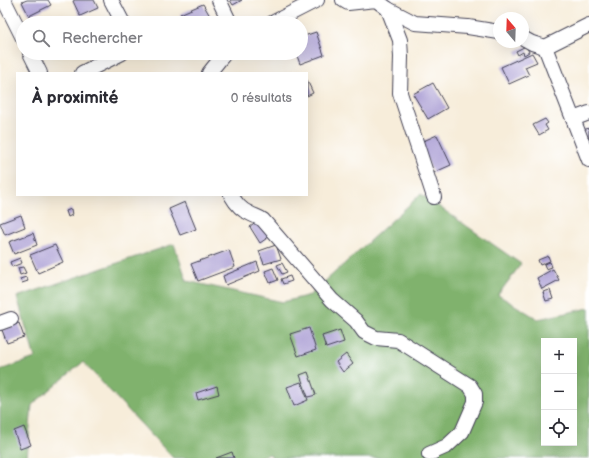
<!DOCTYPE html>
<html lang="fr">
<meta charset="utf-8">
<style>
:root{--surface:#fff;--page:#f7f7f7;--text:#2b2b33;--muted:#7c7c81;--line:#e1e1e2}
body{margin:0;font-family:"Balsamiq Sans",sans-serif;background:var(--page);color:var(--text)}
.controls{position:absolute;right:12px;bottom:12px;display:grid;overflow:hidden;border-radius:0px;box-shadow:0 4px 16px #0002}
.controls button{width:36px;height:36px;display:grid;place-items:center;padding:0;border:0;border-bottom:1px solid var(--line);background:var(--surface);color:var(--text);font:20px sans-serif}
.compass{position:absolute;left:493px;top:12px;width:36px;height:36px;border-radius:50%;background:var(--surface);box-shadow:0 4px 16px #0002;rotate:341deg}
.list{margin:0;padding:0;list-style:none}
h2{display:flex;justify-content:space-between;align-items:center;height:52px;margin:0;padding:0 16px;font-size:17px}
h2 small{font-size:13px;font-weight:400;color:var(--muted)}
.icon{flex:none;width:22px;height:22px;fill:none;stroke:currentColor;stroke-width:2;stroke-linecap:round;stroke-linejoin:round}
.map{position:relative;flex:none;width:589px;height:458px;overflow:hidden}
.search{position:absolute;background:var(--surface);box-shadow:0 4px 16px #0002;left:16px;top:16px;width:292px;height:44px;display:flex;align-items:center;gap:10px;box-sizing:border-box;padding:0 14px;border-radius:22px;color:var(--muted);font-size:15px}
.panel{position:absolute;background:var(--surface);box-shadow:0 4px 16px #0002;left:16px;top:72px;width:292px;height:124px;border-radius:0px}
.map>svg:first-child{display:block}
</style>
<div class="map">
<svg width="589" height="458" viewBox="0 0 589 458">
<rect width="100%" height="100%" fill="#fff"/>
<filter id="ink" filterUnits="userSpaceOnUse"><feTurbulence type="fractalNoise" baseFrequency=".025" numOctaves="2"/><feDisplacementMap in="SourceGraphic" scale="8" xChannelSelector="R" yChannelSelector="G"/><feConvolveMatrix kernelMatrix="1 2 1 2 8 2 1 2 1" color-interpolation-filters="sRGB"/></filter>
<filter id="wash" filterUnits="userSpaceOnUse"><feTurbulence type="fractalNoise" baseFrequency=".012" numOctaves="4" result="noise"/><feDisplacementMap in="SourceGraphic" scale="16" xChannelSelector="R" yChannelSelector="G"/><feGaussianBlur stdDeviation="0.9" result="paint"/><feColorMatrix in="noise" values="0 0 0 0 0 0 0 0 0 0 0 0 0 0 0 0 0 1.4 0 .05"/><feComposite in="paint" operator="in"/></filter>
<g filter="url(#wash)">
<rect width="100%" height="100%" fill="#f7edda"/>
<path fill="#80b26d" stroke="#516a54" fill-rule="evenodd" d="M421 194 521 264 498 295 538 319 589 308V458H272L270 454 256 458H173L83 362 32 405 27 458H0V370L35 358 17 297 174 244 187 281 283 302 310 295ZM544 341H574V443H544Z"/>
<g id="blocks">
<g fill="#ada1d5">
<path d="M27 0H48L51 5 29 16 22 2Z"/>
<path d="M75 0H94L98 8 80 16 73 1Z"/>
<path d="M230 0H242L233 5Z"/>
<path d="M203 4 210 16 193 23H183L180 14Z"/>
<path d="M316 32 324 55 300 64 296 53H301V37Z"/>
<path d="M526 46 529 52 524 55 523 52 518 55 516 51Z"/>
<path d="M532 53 537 62 525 67 529 75 509 84 501 67Z"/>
<path d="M307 80 313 93 307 96Z"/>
<path d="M433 83 447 108 428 119 413 94Z"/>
<path d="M545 119 548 123 545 125 548 130 539 135 533 125Z"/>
<path d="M589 128V146L583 130Z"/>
<path d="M437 135 451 165 433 173 419 143Z"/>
<path d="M185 202 196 229 180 235 169 209Z"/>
<path d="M71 209 72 215 68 217 66 211Z"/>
<path d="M21 215 25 227 5 235 0 223Z"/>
<path d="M260 220 270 236 260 243 250 227Z"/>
<path d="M33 233 37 245 14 254 9 242Z"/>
<path d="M55 245 63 262 38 273 30 255Z"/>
<path d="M276 245 281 259 264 264 259 251Z"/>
<path d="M229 250 235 267 198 281 191 264Z"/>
<path d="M548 256 550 261 540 265 538 260Z"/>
<path d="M20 258 22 263 12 267 10 262Z"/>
<path d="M257 262 260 271 226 285 223 276Z"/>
<path d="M550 262 552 267 546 269 544 264Z"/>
<path d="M282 263 287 272 282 274 277 265Z"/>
<path d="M23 267 26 273 20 275 18 268Z"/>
<path d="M273 268 278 280 270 283 265 271Z"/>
<path d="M553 269 559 280 542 289 537 278Z"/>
<path d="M290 276 292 281 283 284 281 279Z"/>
<path d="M26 277 28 281 22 283 20 279Z"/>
<path d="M550 290 553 299 546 301 543 292Z"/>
<path d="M19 323 24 337 7 343 2 330Z"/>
<path d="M309 328 316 350 298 356 290 334Z"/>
<path d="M340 330 344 342 326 348 322 336Z"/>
<path d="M346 354 353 364 343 372 336 362Z"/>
<path d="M308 372 316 395 308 397 300 375Z"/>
<path d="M301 382 308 400 294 406 287 387Z"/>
<path d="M217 386 219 394 198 400 196 393Z"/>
<path d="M24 427 31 445 20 449 14 431Z"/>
<path d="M232 452 234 458H216Z"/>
</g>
</g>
</g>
<g filter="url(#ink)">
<use href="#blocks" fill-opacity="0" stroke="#424053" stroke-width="1"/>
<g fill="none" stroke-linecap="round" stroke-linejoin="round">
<g stroke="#424053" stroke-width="16">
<g id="minor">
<path d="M4 0 23 38"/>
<path d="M111 0 123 23"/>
<path d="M219 0 230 23"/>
<path d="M343 0 348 3 376 0 388 9 415 23 468 27 499 32"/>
<path d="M388 9 400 40 401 57 400 93 434 197"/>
<path d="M272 23 317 0"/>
<path d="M523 38 532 43 545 47 589 25"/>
<path d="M545 47 589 160"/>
<path d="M30 53 40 73"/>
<path d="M82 73 122 53"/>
<path d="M209 73 225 53"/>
<path d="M573 119 589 113"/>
<path d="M231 195C235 202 241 210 249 213 254 216 259 217 263 220L332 300 356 321 364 332 376 338 398 340 470 386 475 394V402L462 432 447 446 429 454"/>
<path d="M0 323 11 319"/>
</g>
</g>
<use href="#minor" stroke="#fff" stroke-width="14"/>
</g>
</g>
</svg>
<div class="controls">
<button>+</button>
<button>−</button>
<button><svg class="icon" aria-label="locate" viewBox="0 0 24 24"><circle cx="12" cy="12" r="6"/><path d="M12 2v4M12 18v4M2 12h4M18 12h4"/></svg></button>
</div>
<svg class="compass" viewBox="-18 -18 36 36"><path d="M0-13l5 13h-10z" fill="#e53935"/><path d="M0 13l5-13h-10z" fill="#7c7c81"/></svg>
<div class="search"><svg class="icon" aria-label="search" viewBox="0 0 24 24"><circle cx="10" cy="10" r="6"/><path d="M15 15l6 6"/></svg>Rechercher</div>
<section class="panel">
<h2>À proximité<small>0 résultats</small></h2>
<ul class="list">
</ul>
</section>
</div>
